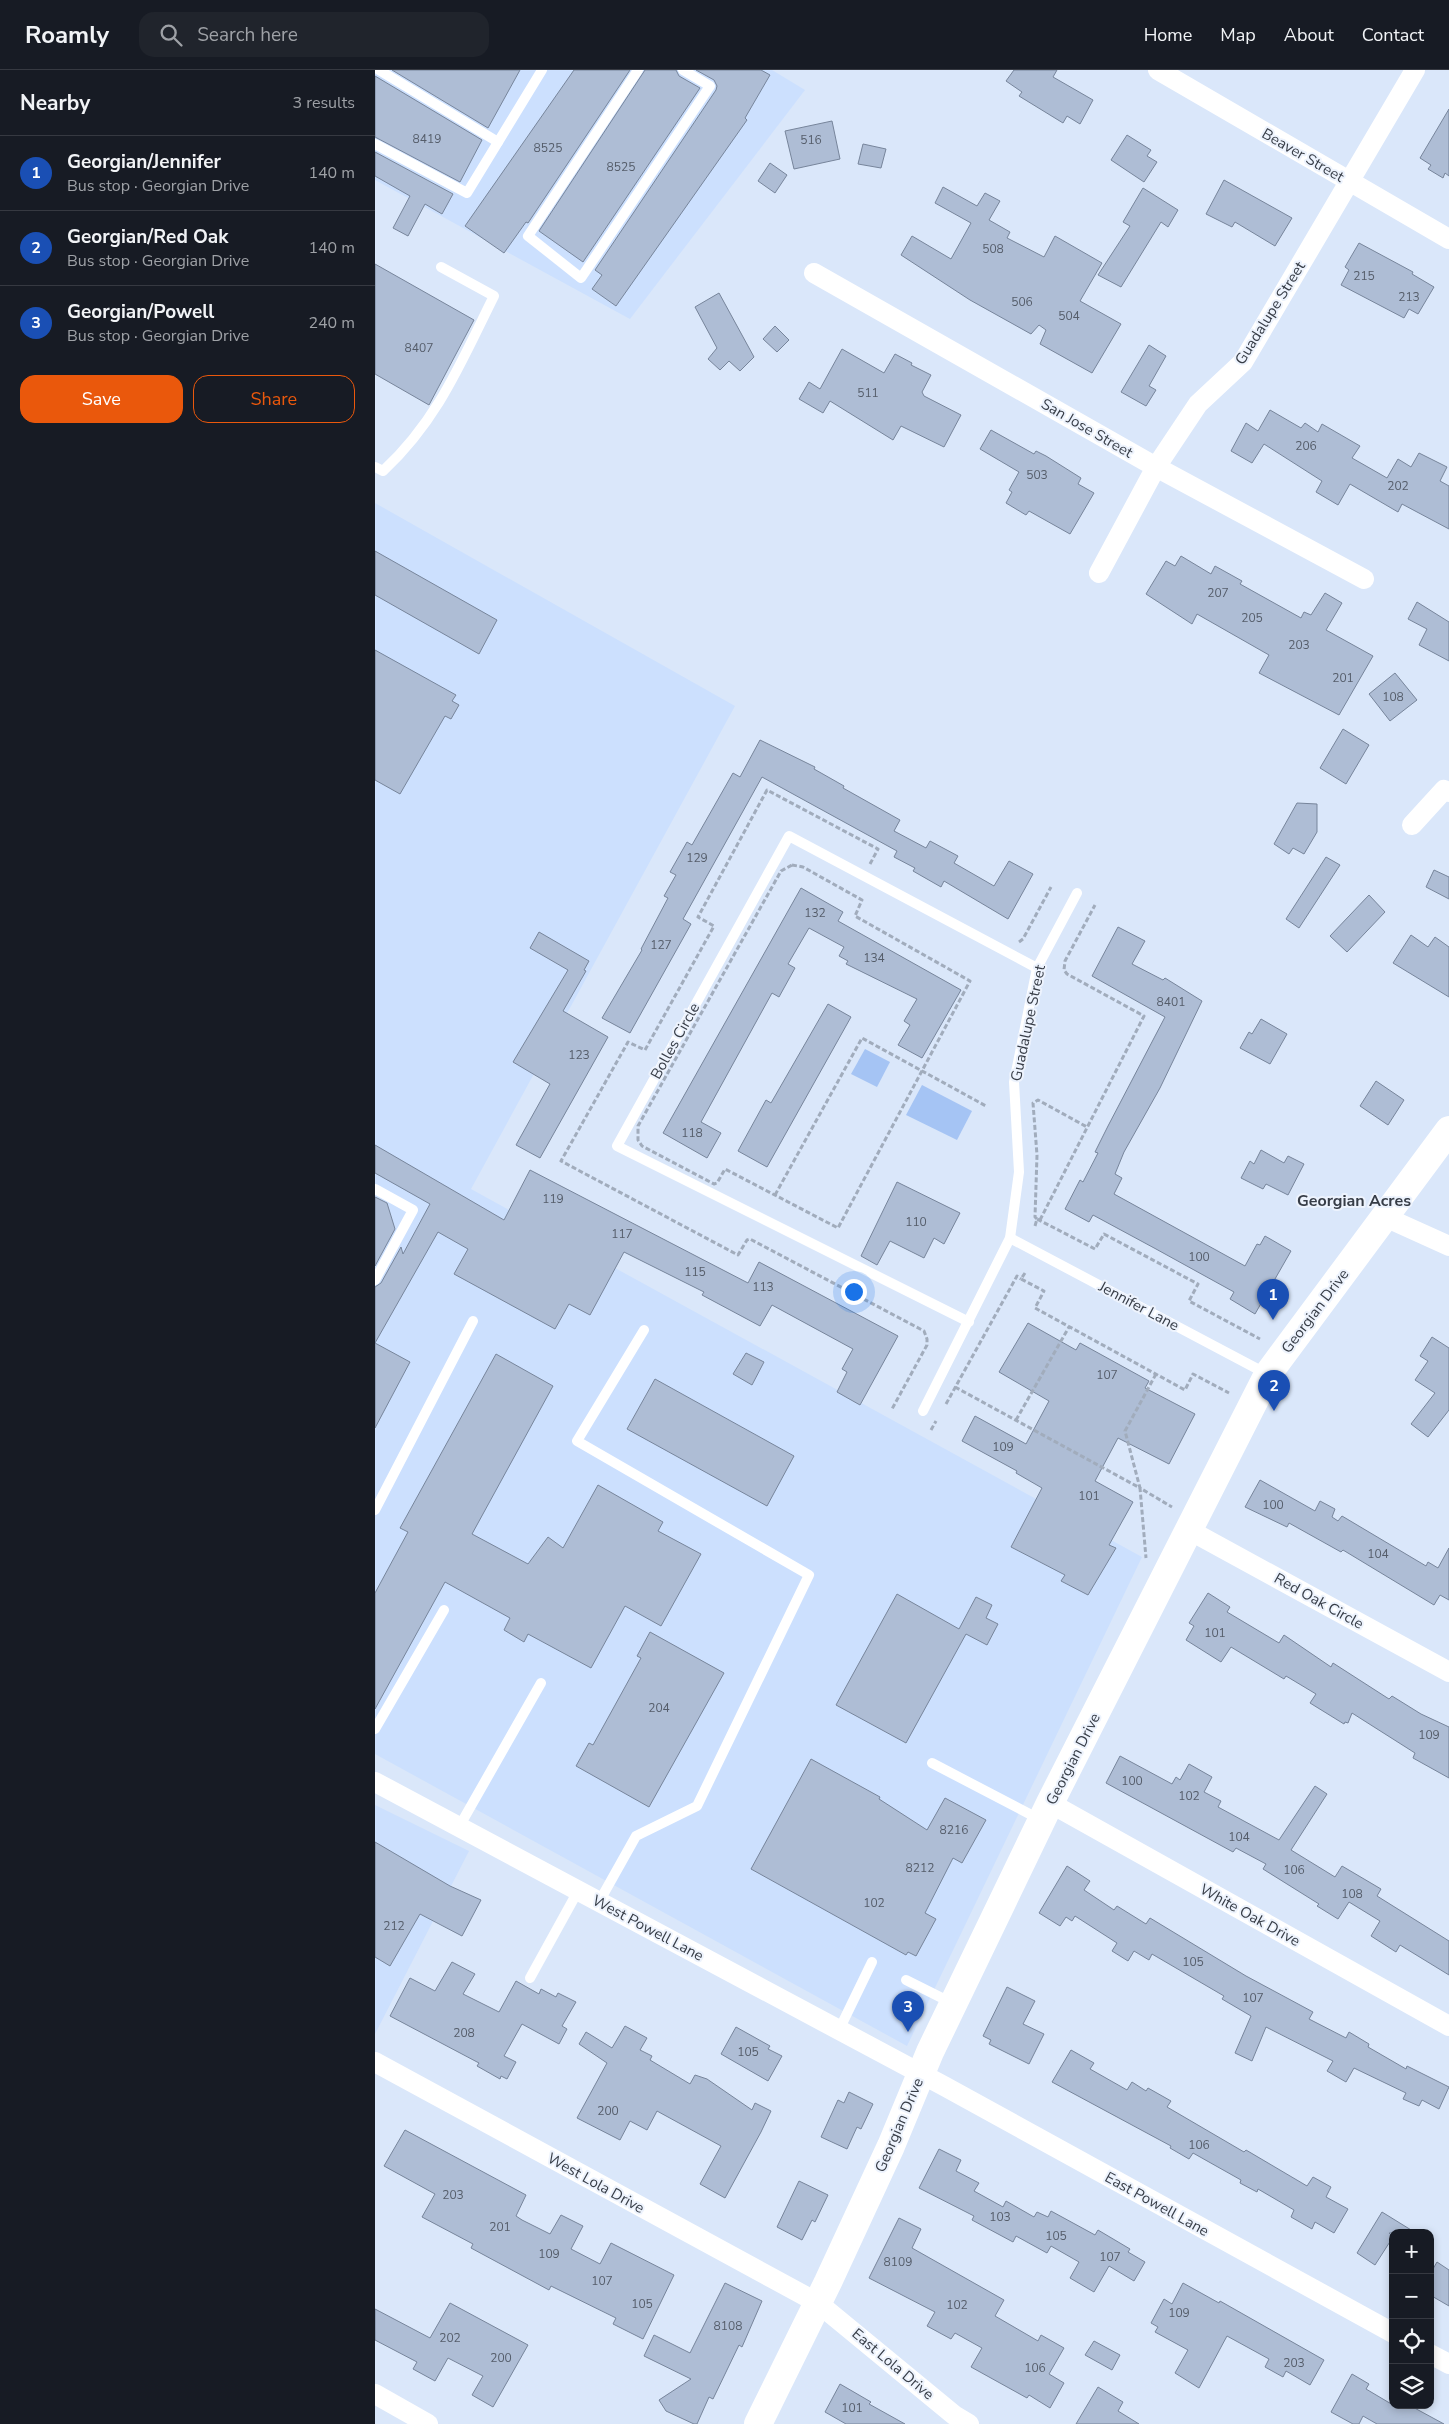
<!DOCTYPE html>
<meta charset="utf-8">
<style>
:root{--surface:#171b24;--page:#20242c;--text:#f1f3f6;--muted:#9ea1a6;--line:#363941;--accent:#ea580c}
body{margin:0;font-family:"Nunito Sans",sans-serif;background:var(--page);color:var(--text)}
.controls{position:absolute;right:15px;bottom:15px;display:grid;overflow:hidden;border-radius:10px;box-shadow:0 2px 8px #0003}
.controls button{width:45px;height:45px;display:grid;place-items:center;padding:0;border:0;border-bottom:1px solid var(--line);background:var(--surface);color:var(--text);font:25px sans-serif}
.you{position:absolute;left:478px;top:1221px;width:18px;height:18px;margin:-12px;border:4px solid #fff;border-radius:50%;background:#1a73e8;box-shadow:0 0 0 8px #1a73e833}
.badge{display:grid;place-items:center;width:32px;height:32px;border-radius:50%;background:var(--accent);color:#fff;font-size:16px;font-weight:700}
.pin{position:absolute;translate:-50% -41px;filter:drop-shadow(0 1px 2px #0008)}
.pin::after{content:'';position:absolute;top:26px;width:18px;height:15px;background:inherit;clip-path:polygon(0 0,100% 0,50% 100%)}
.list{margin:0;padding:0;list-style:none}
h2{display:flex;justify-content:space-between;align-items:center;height:65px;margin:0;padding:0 20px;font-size:21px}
h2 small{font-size:16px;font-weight:400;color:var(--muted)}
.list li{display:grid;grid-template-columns:32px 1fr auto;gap:15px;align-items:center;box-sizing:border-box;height:75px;padding:0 20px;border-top:1px solid var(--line)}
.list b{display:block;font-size:19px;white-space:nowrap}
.list p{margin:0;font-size:16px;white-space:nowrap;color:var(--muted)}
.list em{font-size:16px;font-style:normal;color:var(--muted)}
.actions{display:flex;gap:10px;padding:15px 20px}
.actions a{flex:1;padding:11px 0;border:1px solid var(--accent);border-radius:15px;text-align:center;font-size:18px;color:var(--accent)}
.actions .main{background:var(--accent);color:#fff}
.icon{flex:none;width:28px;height:28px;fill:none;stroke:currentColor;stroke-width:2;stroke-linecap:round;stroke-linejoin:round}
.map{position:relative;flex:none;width:1074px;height:2354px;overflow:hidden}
header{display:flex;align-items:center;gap:30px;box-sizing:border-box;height:70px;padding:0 25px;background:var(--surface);border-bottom:1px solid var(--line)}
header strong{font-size:24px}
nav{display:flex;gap:28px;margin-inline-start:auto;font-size:18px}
.search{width:350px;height:45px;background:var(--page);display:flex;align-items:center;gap:12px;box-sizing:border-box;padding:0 18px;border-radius:15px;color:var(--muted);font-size:19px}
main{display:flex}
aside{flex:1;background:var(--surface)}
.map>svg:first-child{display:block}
</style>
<header>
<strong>Roamly</strong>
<div class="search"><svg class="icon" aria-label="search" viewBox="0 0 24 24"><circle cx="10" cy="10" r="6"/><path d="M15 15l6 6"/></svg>Search here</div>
<nav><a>Home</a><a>Map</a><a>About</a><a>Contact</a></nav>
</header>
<main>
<aside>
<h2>Nearby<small>3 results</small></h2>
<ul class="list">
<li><span class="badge" style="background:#1a4fb4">1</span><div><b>Georgian/Jennifer</b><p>Bus stop · Georgian Drive</p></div><em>140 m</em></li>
<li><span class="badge" style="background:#1a4fb4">2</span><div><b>Georgian/Red Oak</b><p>Bus stop · Georgian Drive</p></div><em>140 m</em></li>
<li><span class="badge" style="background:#1a4fb4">3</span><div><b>Georgian/Powell</b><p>Bus stop · Georgian Drive</p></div><em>240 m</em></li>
</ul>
<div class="actions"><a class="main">Save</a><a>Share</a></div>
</aside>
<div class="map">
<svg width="1074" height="2354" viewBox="0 0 1074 2354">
<rect width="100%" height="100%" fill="#dae7fa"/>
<g fill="#cce0fe">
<path d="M0 0H397L430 20 255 249 0 110Z"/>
<path d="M0 433 360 636 96 1119 767 1487 532 1976 0 1684Z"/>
<path d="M0 1735 94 1781 0 1964Z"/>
</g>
<g fill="#a5c4f4">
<path d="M490 979 515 992 502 1017 476 1004Z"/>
<path d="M547 1015 597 1041 582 1070 531 1045Z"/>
</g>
<g fill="#aebdd5" stroke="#77859b">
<path d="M17 0H145L113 58Z"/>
<path d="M199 0H255L153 153 151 152 129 183 90 156Z"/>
<path d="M270 0H301L304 6 325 18 208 192 164 161Z"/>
<path d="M321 0H386L395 5 370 48 372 50 241 236 217 219 227 205 220 200 341 20 342 16 339 10Z"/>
<path d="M639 0H682L678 7 718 30 705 54 692 46 688 53 644 26 647 22 631 11Z"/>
<path d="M0 6 107 70 85 112 0 67Z"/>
<path d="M1074 39V106L1070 103 1068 108 1053 99 1056 95 1045 88Z"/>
<path d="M457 51 465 89 419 99 410 61Z"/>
<path d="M752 65 776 80 772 86 782 92 769 112 736 90Z"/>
<path d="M488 74 511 79 506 98 483 94Z"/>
<path d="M0 82 78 124 67 144 50 134 33 166 18 158 35 126 0 106Z"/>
<path d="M395 93 412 105 400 123 383 111Z"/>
<path d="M849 110 917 148 900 176 860 152 857 157 831 144Z"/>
<path d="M568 117 602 136 610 123 625 131 614 150 635 162 632 168 669 187 680 166 727 193 705 231 746 254 717 303 665 274 671 260 664 255 656 264 595 230 526 185 537 166 576 189 596 153 560 133Z"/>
<path d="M768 118 803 140 793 157 786 152 746 217 723 205 755 156 748 152Z"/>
<path d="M984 173 1038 202 1037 204 1059 217 1043 244 1034 239 1029 248 966 215 974 200 970 197Z"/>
<path d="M0 194 99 250 54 335 0 304Z"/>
<path d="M344 223 379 287 365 301 354 291 345 300 333 289 342 278 320 237Z"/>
<path d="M400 256 414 270 402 282 388 269Z"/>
<path d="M774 275 791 286 774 316 781 320 771 336 746 322Z"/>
<path d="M467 279 509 303 520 284 537 293 536 295 556 305 547 322 549 326 586 345 569 377 526 356 518 370 455 331 448 343 424 329 434 312 445 319Z"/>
<path d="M895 340 926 358 930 353 943 362 947 354 985 376 977 388 1012 408 1023 389 1036 397 1044 383 1072 397 1065 411 1074 416V459L1027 434 1023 442 975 414 963 435 941 422 947 411 889 374 877 393 856 381 871 353 883 361Z"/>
<path d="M616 360 659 384 661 381 671 386 706 408 703 414 719 423 695 464 654 441 651 445 631 433 637 422 634 420 644 402 605 379Z"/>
<path d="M0 481 122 550 104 584 0 525Z"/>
<path d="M806 486 836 504 840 496 867 511 865 514 926 548 929 542 936 545 950 523 967 533 951 560 998 586 964 645 884 603 894 585 822 544 817 554 771 524 791 491 800 496Z"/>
<path d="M1042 532 1074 552V591L1044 575 1052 559 1033 549Z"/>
<path d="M0 580 81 625 77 631 84 635 76 649 70 646 25 724 0 710Z"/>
<path d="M1020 603 1042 630 1015 651 994 624Z"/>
<path d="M968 659 994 675 971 714 945 698Z"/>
<path d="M385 670 440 697 439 699 469 716 468 718 525 750 519 761 551 778 555 771 583 786 579 793 619 816 634 791 658 804 633 849 569 811 566 817 538 801 540 798 519 787 522 781 387 707 308 849 316 854 255 963 227 948 267 880 266 879 293 828 289 826 301 805 295 802 312 772 317 775 358 703 365 707Z"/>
<path d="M922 733 942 734V762L929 784 918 778 914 784 899 774Z"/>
<path d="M951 787 965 795 924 858 911 849Z"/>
<path d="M1059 800 1074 807V829L1051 817Z"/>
<path d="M426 818 468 842 463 851 586 920 547 988 523 975 535 955 529 951 542 929 471 894 473 891 464 886 469 877 434 858 413 894 420 898 404 927 397 923 326 1052 346 1063 332 1088 288 1063Z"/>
<path d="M994 825 1010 842 972 882 955 866Z"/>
<path d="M743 857 770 871 757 894 788 910 790 908 827 931 785 1018 749 1082 740 1104 747 1108 739 1124 870 1196 882 1174 885 1175 890 1166 916 1181 880 1244 855 1229 859 1222 781 1179 718 1145 714 1152 690 1139 705 1110 708 1112 723 1083 720 1082 733 1056 790 947 717 906Z"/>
<path d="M164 862 214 891 209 900 211 901 188 941 233 967 165 1088 141 1075 175 1014 138 992 193 900 155 878Z"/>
<path d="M1036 865 1053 877 1060 867 1074 877V927L1018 893Z"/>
<path d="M453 934 476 947 392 1097 363 1081 391 1030 396 1033Z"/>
<path d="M886 949 912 964 895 994 865 978 874 962 877 964Z"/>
<path d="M1001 1011 1029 1030 1013 1055 985 1036Z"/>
<path d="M0 1075 129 1150 155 1100 373 1213 384 1192 523 1266 485 1335 462 1322 472 1302 467 1299 478 1279 397 1235 385 1256 327 1225 329 1222 249 1182 215 1245 194 1234 180 1259 79 1204 93 1179 63 1162 0 1273V1217L6 1213 26 1177 28 1184 55 1134 0 1103Z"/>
<path d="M886 1080 909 1093 913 1086 929 1094 913 1125 891 1114 888 1119 866 1108 875 1091 879 1094Z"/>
<path d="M522 1112 585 1143 569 1174 559 1168 549 1188 515 1171 502 1195 486 1186Z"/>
<path d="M0 1127 12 1133 20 1159 0 1196Z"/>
<path d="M653 1253 701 1280 705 1273 774 1311 770 1318 820 1344 794 1394 743 1368 720 1411 758 1432 734 1475 741 1478 713 1525 686 1511 690 1505 636 1477 667 1418 641 1403 642 1401 587 1371 600 1346 651 1374 674 1331 624 1302Z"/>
<path d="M1057 1267 1074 1278V1340L1053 1367 1036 1354 1060 1323 1040 1310 1053 1291 1045 1286Z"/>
<path d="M0 1273 35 1292 0 1358Z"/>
<path d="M371 1283 389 1292 377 1315 358 1304Z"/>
<path d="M121 1284 178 1316 97 1464 153 1494 173 1467 188 1478 223 1415 288 1452 283 1461 326 1484 286 1556 250 1536 216 1598 153 1564 149 1572 129 1560 135 1548 70 1512 0 1639V1523L33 1462 25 1458Z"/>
<path d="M280 1309 419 1386 392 1436 252 1359Z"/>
<path d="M885 1410 940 1441 945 1431 960 1439 957 1447 963 1451 967 1446 1051 1496 1053 1492 1063 1498 1074 1478V1530L1065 1525 1059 1535 968 1480 966 1482 914 1453 912 1457 870 1437Z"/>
<path d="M833 1523 855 1537 852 1542 904 1573 909 1565 956 1597 958 1593 1014 1629 1017 1626 1046 1644 1074 1657V1708L1038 1688 1040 1683 977 1643 973 1653 970 1652 969 1654 935 1633 941 1624 911 1606 909 1609 856 1577 846 1592 811 1570 819 1556 814 1553Z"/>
<path d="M522 1524 584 1559 601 1527 617 1535 611 1548 623 1554 612 1575 591 1564 531 1673 461 1635Z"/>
<path d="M275 1562 349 1603 274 1737 201 1696 214 1673 218 1675 266 1588 262 1586Z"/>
<path d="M745 1686 797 1714 801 1707 805 1710 814 1694 837 1707 829 1722 846 1731 843 1737 904 1770 940 1716 952 1724 916 1780 960 1807 967 1796 1006 1819 1002 1826 1074 1871V1905L1025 1875 1021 1882 996 1866 1005 1851 974 1832 963 1849 942 1836 944 1834 888 1799 891 1794 861 1778 858 1782 731 1713Z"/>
<path d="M436 1689 505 1727 504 1729 552 1760 570 1728 611 1750 587 1793 578 1788 550 1843 561 1849 541 1886 533 1882 531 1885 376 1799Z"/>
<path d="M0 1772 75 1816 106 1830 87 1866 45 1844 15 1896 0 1887Z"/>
<path d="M692 1796 715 1811 709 1820 739 1840 742 1836 771 1854 775 1848 871 1906 938 1942 934 1949 971 1968 974 1962 994 1974 993 1977 1031 1999 1032 1996 1074 2017 1064 2039 1047 2030 1044 2036 1028 2029 1031 2023 979 1998 971 2012 952 2001 958 1991 891 1957 877 1991 860 1983 876 1946 847 1929 849 1926 777 1884 774 1890 759 1881 753 1891 737 1881 742 1873 700 1846 697 1851 691 1847 685 1856 664 1843Z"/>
<path d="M77 1892 100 1904 88 1924 124 1942 141 1911 164 1924 166 1919 181 1927 183 1923 201 1932 187 1956 192 1959 184 1974 147 1954 129 1986 141 1992 132 2009 126 2006 125 2009 102 1996 104 1993 15 1946 35 1908 60 1921Z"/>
<path d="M632 1917 660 1931 648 1954 669 1964 654 1994 614 1974 616 1970 608 1966Z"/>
<path d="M250 1956 272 1968 265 1980 277 1986 275 1990 315 2014 320 2005 332 2009 377 2040 380 2033 396 2041 386 2062 350 2128 325 2114 346 2076 282 2041 272 2060 255 2051 245 2070 202 2048 232 1993 204 1974 211 1962 237 1978Z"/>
<path d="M361 1957 395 1976 393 1979 407 1986 393 2011 346 1984Z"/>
<path d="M696 1980 719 1993 715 1999 752 2020 757 2012 771 2021 773 2018 796 2031 792 2037 869 2082 871 2080 932 2116 938 2107 956 2117 951 2127 973 2139 959 2163 940 2152 937 2159 916 2147 919 2140 883 2119 882 2122 865 2113 866 2110 818 2083 814 2089 795 2078 796 2076 677 2012Z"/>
<path d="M474 2022 498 2034 486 2059 482 2057 472 2079 446 2067 463 2030 469 2033Z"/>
<path d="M30 2060 151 2125 141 2146 147 2150 175 2164 186 2145 208 2156 196 2179 225 2194 236 2173 299 2205 268 2269 238 2254 241 2248 176 2216 174 2220 96 2178 98 2174 47 2147 60 2124 9 2096Z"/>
<path d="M564 2079 586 2090 581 2101 604 2113 599 2121 628 2137 631 2131 659 2147 662 2142 673 2147 676 2141 720 2165 723 2160 755 2179 753 2182 770 2192 759 2211 734 2196 719 2222 695 2208 704 2192 676 2176 672 2183 641 2166 638 2172 597 2150 599 2146 544 2118Z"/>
<path d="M424 2111 453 2125 440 2152 437 2150 427 2170 402 2157Z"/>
<path d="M1007 2142 1041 2163H1014L1018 2167 1000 2195 982 2183Z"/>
<path d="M524 2148 546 2159 537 2178 629 2230 620 2246 663 2271 666 2265 689 2278 674 2304 689 2313 675 2338 654 2325 652 2328 596 2297 607 2278 580 2263 576 2269 552 2256 560 2242 494 2208Z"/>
<path d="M1062 2192 1074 2200V2236L1055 2225V2204Z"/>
<path d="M350 2213 387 2231 367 2277 364 2275 338 2329 334 2327 322 2354H319L291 2341 284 2330 316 2309 269 2286 279 2265 315 2283Z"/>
<path d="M808 2213 844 2233 845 2231 949 2290 935 2315 911 2301 908 2307 890 2297 894 2289 852 2266 824 2318 800 2303 813 2280 780 2262 783 2257 776 2253 789 2229 797 2234Z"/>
<path d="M75 2233 153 2275 118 2337 97 2325 108 2306 73 2288 60 2311 38 2299 42 2292 0 2270V2239L55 2268Z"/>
<path d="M719 2271 745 2285 737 2300 710 2285Z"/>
<path d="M977 2304 994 2314 991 2319 1018 2335H1034L1069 2354H1002L988 2346 984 2354H978L956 2342Z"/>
<path d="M465 2314 496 2332 494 2334 530 2354H471L450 2342Z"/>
<path d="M723 2317 748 2332 743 2341 764 2354H701Z"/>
</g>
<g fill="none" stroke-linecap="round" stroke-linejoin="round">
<g stroke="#a1acbc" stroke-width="3" stroke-dasharray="5 2.5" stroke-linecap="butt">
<path d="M495 794 503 779 392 720 323 847 339 856 270 980 253 972 186 1091 363 1185 372 1170 375 1169 549 1261 552 1269V1275L517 1339"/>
<path d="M417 795 428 797 487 830 480 846 595 911 463 1158 350 1099 342 1113 339 1114 267 1076 263 1070V1056L406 801Z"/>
<path d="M644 872 648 869 676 817"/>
<path d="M400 1125 487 968 611 1036"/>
<path d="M662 1149 660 1147 662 1085 658 1033 663 1030 712 1057"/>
<path d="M665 1150 769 946 692 904 689 900 690 891 720 835"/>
<path d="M660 1156 662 1149 720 1179 729 1164 823 1214 814 1231 885 1269"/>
<path d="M650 1203 646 1209 669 1221 660 1238 810 1320 818 1304 854 1323"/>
<path d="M781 1304 750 1361 765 1418 797 1437"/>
<path d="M580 1317 765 1418 771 1488"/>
<path d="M571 1334 642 1206 646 1209"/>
<path d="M641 1350 694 1257"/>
<path d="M556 1360 561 1351"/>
</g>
<g stroke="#fff" stroke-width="10">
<path d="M4 0 123 72"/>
<path d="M263 0 153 166 206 208 335 16 308 0"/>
<path d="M0 74 92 123 167 0"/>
<path d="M0 397 8 401C63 350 86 292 119 226L66 197"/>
<path d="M0 1119 38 1140 0 1210"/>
<path d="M635 1168 892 1304"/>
<path d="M594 1252 242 1076 414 766 662 898"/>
<path d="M548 1341 635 1168 644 1102 639 1012 662 898 702 823"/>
<path d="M0 1440 98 1251"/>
<path d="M0 1659 69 1540"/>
<path d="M557 1693 666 1750"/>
<path d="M84 1757 166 1613"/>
<path d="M224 1832 261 1766 322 1736 434 1505 202 1371 269 1260"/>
<path d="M155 1908 203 1821"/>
<path d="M531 1910 577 1933"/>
<path d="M464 1960 497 1892"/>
</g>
<g stroke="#fff" stroke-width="20">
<path d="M783 0 1074 169"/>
<path d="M439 203 781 397 989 509"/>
<path d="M724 503 781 397 823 334 868 292 1040 0"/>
<path d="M1037 755 1069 720 1074 722"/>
<path d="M1010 1147 1074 1176"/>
<path d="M814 1460 1074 1602"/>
<path d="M0 1712 569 2016 1018 2263"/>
<path d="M675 1733 1074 1956"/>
<path d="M0 1992 443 2233 579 2345 594 2354"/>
<path d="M1055 2284 1074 2294"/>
<path d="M0 2324 53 2354"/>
</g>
<path stroke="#fff" stroke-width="28" d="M383 2354 453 2212 516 2076 555 1982 675 1733 893 1304 1074 1060"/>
</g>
<g text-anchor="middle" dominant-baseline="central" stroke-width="4" stroke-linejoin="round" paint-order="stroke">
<g font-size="12" fill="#555d6a">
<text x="52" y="69">8419</text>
<text x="436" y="70">516</text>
<text x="173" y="78">8525</text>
<text x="246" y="97">8525</text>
<text x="618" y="179">508</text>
<text x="989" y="206">215</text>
<text x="1034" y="227">213</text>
<text x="647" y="232">506</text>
<text x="694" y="246">504</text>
<text x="44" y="278">8407</text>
<text x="493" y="323">511</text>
<text x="931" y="376">206</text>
<text x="662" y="405">503</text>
<text x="1023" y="416">202</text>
<text x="843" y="523">207</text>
<text x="877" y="548">205</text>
<text x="924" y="575">203</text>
<text x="968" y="608">201</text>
<text x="1018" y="627">108</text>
<text x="322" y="788">129</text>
<text x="440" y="843">132</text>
<text x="286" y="875">127</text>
<text x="499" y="888">134</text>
<text x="796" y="932">8401</text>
<text x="204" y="985">123</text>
<text x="317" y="1063">118</text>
<text x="178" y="1129">119</text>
<text x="541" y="1152">110</text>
<text x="247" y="1164">117</text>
<text x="824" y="1187">100</text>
<text x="320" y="1202">115</text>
<text x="388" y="1217">113</text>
<text x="732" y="1305">107</text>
<text x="628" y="1377">109</text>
<text x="714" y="1426">101</text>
<text x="898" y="1435">100</text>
<text x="1003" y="1484">104</text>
<text x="840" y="1563">101</text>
<text x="284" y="1638">204</text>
<text x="1054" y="1665">109</text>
<text x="757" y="1711">100</text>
<text x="814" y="1726">102</text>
<text x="579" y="1760">8216</text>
<text x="864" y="1767">104</text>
<text x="545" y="1798">8212</text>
<text x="919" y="1800">106</text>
<text x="977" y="1824">108</text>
<text x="499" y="1833">102</text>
<text x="19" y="1856">212</text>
<text x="818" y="1892">105</text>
<text x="878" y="1928">107</text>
<text x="89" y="1963">208</text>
<text x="373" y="1982">105</text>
<text x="233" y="2041">200</text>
<text x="824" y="2075">106</text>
<text x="78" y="2125">203</text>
<text x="625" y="2147">103</text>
<text x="125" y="2157">201</text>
<text x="681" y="2166">105</text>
<text x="174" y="2184">109</text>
<text x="735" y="2187">107</text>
<text x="523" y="2192">8109</text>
<text x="227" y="2211">107</text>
<text x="267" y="2234">105</text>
<text x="582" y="2235">102</text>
<text x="804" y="2243">109</text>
<text x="353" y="2256">8108</text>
<text x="75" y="2268">202</text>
<text x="126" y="2288">200</text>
<text x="919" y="2293">203</text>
<text x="660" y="2298">106</text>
<text x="477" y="2338">101</text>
</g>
<g font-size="15" fill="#373d47" stroke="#edf3fd">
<text transform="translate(928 85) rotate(30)">Beaver Street</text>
<text transform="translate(895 243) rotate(-58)">Guadalupe Street</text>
<text transform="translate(712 358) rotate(30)">San Jose Street</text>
<text transform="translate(653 953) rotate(-78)">Guadalupe Street</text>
<text transform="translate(300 971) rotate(-61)">Bolles Circle</text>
<text transform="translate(764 1236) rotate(28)">Jennifer Lane</text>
<text transform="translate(940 1241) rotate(-53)">Georgian Drive</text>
<text transform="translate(944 1531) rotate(29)">Red Oak Circle</text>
<text transform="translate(698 1689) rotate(-63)">Georgian Drive</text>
<text transform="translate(875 1845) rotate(29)">White Oak Drive</text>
<text transform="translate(273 1858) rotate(28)">West Powell Lane</text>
<text transform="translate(524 2055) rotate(-67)">Georgian Drive</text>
<text transform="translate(221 2113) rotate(29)">West Lola Drive</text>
<text transform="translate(782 2134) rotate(29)">East Powell Lane</text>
<text transform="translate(518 2294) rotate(40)">East Lola Drive</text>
</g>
<g font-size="16" font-weight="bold" fill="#373d47" stroke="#edf3fd">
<text x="979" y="1131">Georgian Acres</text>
</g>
</g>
</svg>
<div class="controls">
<button>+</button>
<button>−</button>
<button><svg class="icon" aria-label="locate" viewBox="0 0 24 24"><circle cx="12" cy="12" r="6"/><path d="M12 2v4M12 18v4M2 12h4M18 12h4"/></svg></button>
<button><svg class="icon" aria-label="layers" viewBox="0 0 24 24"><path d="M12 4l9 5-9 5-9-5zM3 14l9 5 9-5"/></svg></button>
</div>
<div class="you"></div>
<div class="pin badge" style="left:898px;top:1250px;background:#1a4fb4">1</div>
<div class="pin badge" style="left:899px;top:1341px;background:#1a4fb4">2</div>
<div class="pin badge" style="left:533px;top:1962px;background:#1a4fb4">3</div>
</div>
</main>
